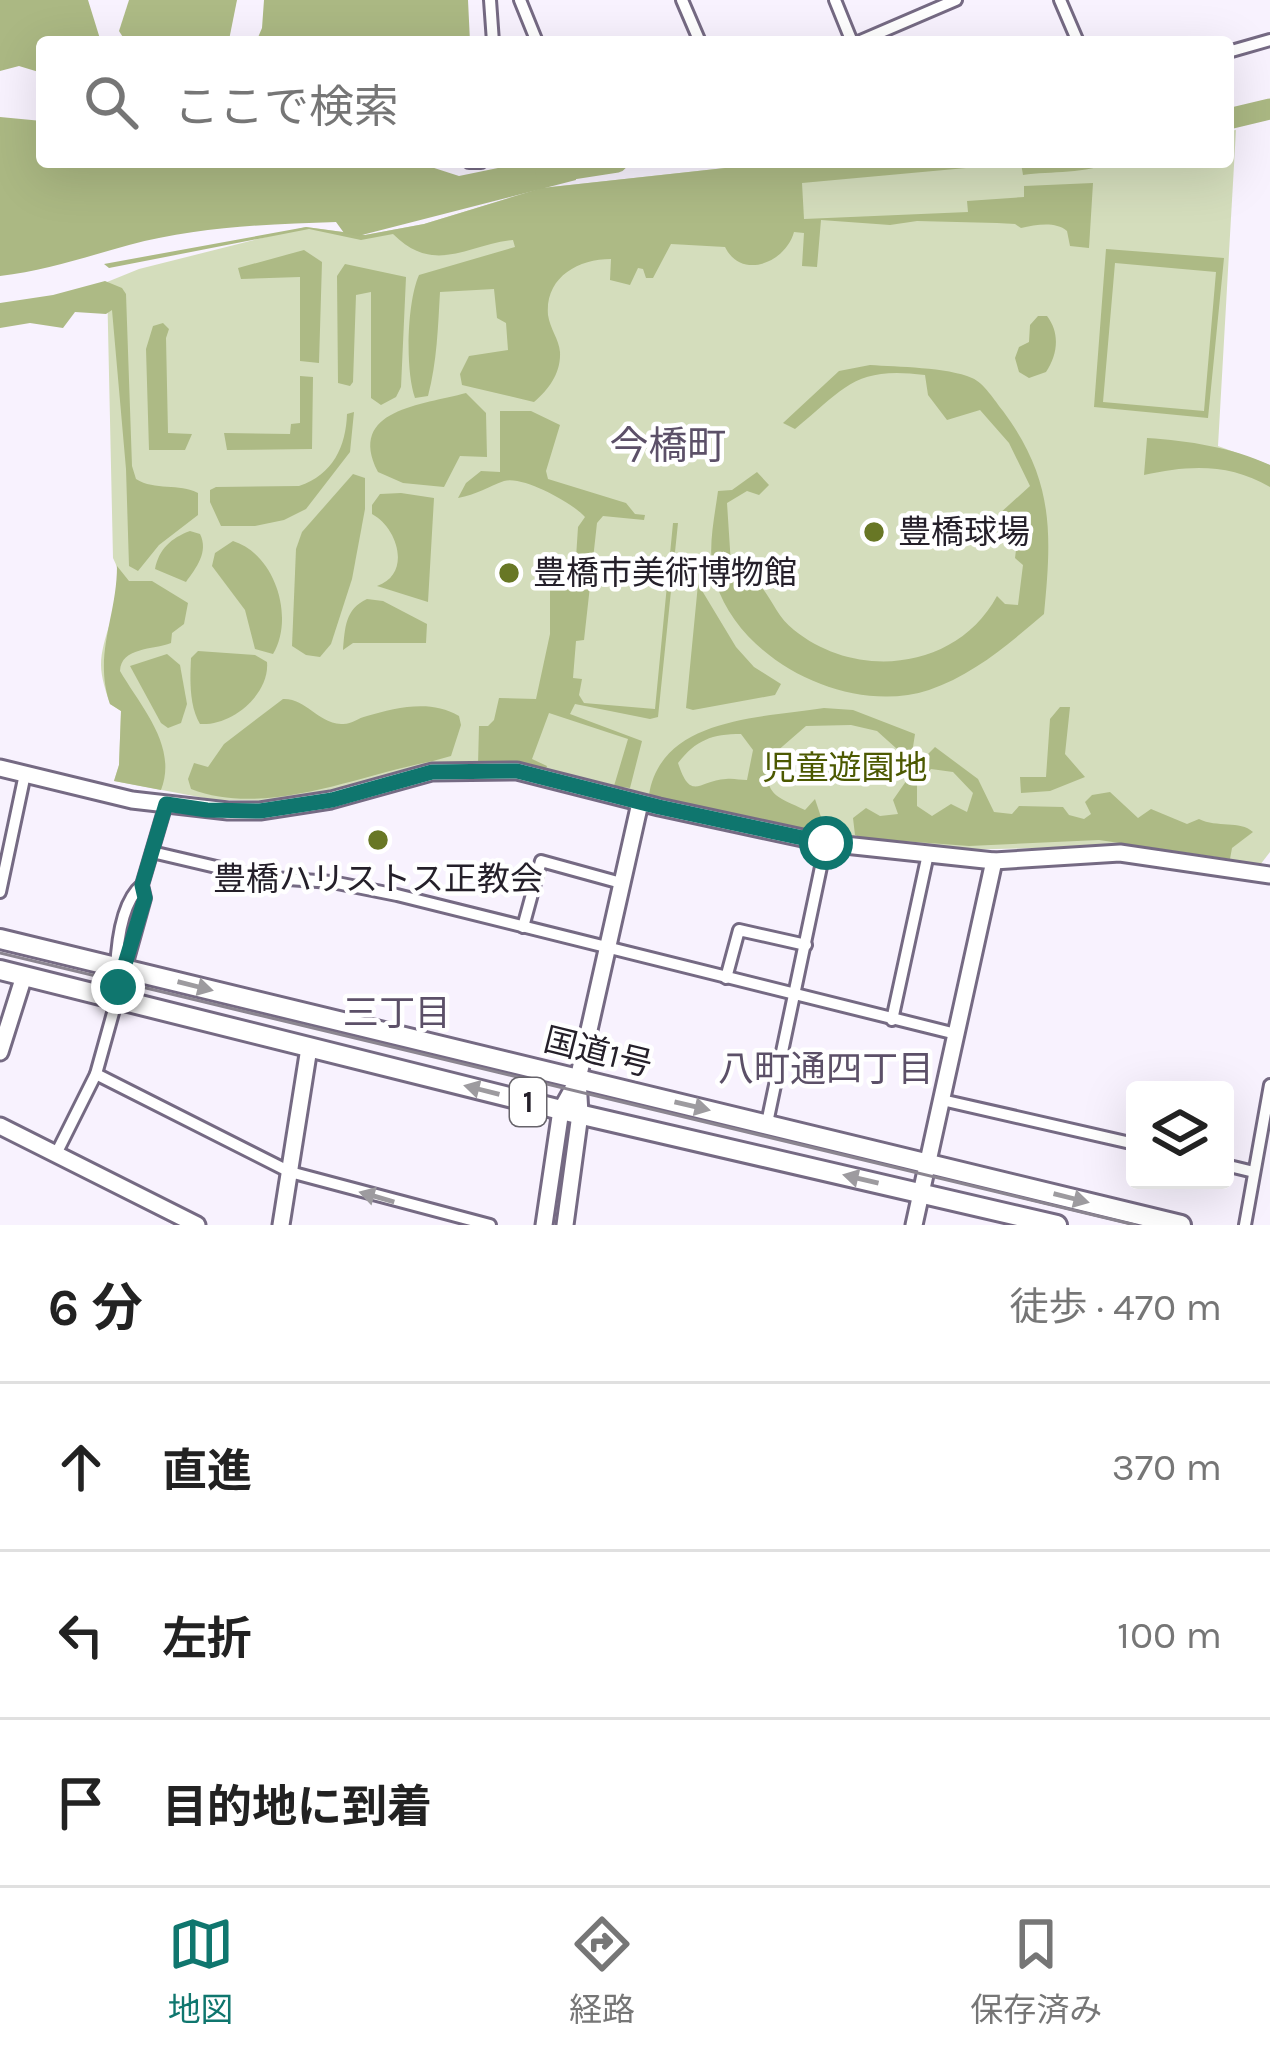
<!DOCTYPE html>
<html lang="ja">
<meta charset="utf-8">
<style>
:root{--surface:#fff;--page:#f2f2f2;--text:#222;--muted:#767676;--line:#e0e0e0;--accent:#0f766e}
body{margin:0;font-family:Karla,"Noto Sans JP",sans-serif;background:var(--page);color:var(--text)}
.controls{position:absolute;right:36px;bottom:36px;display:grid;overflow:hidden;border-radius:12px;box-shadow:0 12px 48px #0002}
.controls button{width:108px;height:108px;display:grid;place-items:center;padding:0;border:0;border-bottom:3px solid var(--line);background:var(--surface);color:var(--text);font:60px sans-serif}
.stop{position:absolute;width:36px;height:36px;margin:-27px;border:9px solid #0f766e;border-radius:50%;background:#fff}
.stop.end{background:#0f766e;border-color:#fff;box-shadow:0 3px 12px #0008}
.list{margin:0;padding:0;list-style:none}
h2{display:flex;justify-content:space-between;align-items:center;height:156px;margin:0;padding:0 48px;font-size:51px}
h2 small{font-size:39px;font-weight:400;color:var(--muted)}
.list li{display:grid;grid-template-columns:78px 1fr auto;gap:36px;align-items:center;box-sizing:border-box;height:168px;padding:0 48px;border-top:3px solid var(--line)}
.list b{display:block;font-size:45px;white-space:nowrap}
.list em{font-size:39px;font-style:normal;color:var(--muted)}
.icon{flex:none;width:66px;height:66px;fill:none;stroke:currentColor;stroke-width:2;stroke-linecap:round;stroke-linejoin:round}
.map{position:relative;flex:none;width:1270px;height:1225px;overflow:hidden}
.search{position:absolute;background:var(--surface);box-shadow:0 12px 48px #0002;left:36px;right:36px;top:36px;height:132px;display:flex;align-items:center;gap:30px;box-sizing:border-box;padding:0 42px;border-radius:12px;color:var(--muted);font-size:45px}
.sheet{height:660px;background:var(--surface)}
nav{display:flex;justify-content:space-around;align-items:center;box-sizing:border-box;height:168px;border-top:3px solid var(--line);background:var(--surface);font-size:33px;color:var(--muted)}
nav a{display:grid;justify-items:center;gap:6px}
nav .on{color:var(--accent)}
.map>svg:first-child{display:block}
</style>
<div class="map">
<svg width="1270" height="1225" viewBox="0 0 1270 1225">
<rect width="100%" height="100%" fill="#f8f2fe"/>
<path fill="#d4ddbc" d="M1236 130 1218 446 1270 465V852L1260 865 1122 846 951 850 842 837 612 789 527 765H432L318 794 273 801 215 800 114 781 119 765 121 711 110 704C106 692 101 677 101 665 101 630 131 591 113 558L107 282 139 269 306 227 365 235 424 224 542 188 779 162H1228V131Z"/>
<g fill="#adba85" fill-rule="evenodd">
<path d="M129 0H237L229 40 126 42 119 31Z"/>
<path d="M779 162H1111C1088 174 1050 171 1023 175L1021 163 802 183 804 219 968 212 967 201 1024 197V186L1093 183 1089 248 1070 246 1067 231C1055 221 1036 225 1021 228L1015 224 997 223 917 221 890 225 821 220 817 267 802 266 804 233 794 232C786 262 742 281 725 247L671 244 653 278H646L643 269 638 268 630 285 610 280 611 259C577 259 545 278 548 315 550 329 559 339 560 352 561 373 549 389 534 402L462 385 460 374 469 356 508 350 506 323 497 318 494 289 440 292C438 327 437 362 428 396L415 398C405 370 407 302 419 275L515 247 513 240C468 244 435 276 393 234L361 240 309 229 109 268 104 264 306 227 365 235 424 224 542 188Z"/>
<path d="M1106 249 1224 258 1208 418 1094 407ZM1115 263 1216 272 1204 411 1103 402Z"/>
<path d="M304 250 322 262 319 363 300 361V277L241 279 238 268Z"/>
<path d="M345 264 406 277 401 387 396 397 381 405 371 398V292L356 295 353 382 350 386 338 383 337 276Z"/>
<path d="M105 281 122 288 126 294 132 466 136 479C155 491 179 483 198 493V515L159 545 138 571 129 566 126 469 112 310 106 314 75 312 63 328 30 323 0 328V303L53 295Z"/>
<path d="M163 323 169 329 166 338 168 433 192 434 185 450H149L146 349 153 326Z"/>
<path d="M870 365C897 367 947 367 972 378 984 383 995 401 1003 411 1054 480 1052 533 1044 614 1009 644 973 675 929 690 850 716 741 662 716 583 706 554 714 521 718 491L732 490 757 472 769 485 759 495 747 491 727 503 732 580 738 581V576L747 573C770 589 773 614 794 630 857 681 957 670 997 596L1005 604 1018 605 1023 565 1015 558 1017 542 1026 536 1024 525 1006 527 999 514 1030 486 1009 443 980 410 947 420 928 395 925 375C855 366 846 387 795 429L783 423 839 371Z"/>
<path d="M300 376 313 377 312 449 227 450 224 433 290 434 291 424 300 423Z"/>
<path d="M466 393 486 413 487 457 460 456 444 487 403 483 378 472C346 409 423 405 466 393Z"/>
<path d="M500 411H531L560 425 546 471 548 479 626 503 635 514 645 515 644 520 603 516 597 523 584 640 576 641 573 678 582 679 579 695 584 703 655 709 673 523H678L658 717 650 719 575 704 570 714 642 741 630 788 614 786 628 739 549 713 532 759 547 766 546 769 527 765H478L479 726H488L494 720 499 698 536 699 550 634V578H562V568L576 558 578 527 585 517C573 503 522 475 504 481 490 486 476 495 458 498L466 483 481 471 500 472Z"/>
<path d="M354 412 350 452 306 509 284 520 255 526H221L210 502V490L216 487 299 486C333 475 346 446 347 414Z"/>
<path d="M1147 438C1190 441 1230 447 1270 465V487C1229 463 1189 465 1144 475Z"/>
<path d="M353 474 365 478V509L352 579 331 644 320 657 306 655 292 646 296 549 302 532Z"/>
<path d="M401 493 434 498 428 602 377 586C412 574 398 528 372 514V505L380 494Z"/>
<path d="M190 531 200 534C209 552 196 568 186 582L155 569C159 549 171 538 190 531Z"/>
<path d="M233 541C275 554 295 617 273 654L255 649 245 610 212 566 215 553Z"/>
<path d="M117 566 129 581H152L188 603 184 624 172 633 171 643C153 650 121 647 120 671 141 707 178 746 161 790L114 781 119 765 121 711 110 704C93 654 117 617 117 566Z"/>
<path d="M698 584 736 647 754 667 781 684 775 695 693 710 686 708Z"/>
<path d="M367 599 383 601 427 624 426 643H353L343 650C345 628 345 609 367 599Z"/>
<path d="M198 651 255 655 267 662C270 694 232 726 200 724 189 706 190 679 191 658Z"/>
<path d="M167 654 180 665 187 704 181 723 168 728 161 723 130 666Z"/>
<path d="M283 699C306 698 316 722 341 724 352 725 357 718 367 716 396 708 430 699 459 716L461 725 451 756 433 761C358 775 266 818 191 789L188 779 194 763 208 767 224 744Z"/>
<path d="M1060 707H1070L1065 754 1085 777 1050 791 1021 793 1020 777H1046L1050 719Z"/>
<path d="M824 708 853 710 915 734 913 747 925 757 935 747 978 779 994 812 1012 814 1019 806 1063 807 1069 815 1084 819 1091 814 1085 802 1092 795 1110 792 1138 818 1151 809 1187 824 1199 819C1217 828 1240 820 1253 832L1232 848 1230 859 1099 840 969 846 862 838 855 835 853 818 866 808 880 816 898 814 893 800 911 774 897 749 877 731 851 725 806 726 768 759C765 796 774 795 805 810L815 799 822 820 817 831 649 795C661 717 762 718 824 708ZM741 734 753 750 747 780C740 780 733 778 726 779 698 781 691 802 678 763 696 740 712 734 741 734ZM931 769 953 772 973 793 967 812 951 804 932 816 917 806V784Z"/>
</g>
<g fill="#abb883">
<path d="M0 0H88L101 42H42V73L19 66 0 71Z"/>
<path d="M264 0H468L470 42H256L262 28Z"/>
<path d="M0 117 42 121V162H428V166L459 176 527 162H574L576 180 358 236 344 233 336 222C268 224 196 227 129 245 85 257 45 271 0 276Z"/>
<path d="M1038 316H1047C1060 333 1058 354 1046 372L1029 378 1019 372 1015 358 1019 347 1029 342 1030 325Z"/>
</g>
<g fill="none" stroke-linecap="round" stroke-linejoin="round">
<g stroke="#abb883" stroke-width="21">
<path d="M1228 119 1270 109"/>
<path d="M546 173 617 162"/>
</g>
<g stroke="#756a83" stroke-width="16">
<g id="street">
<path d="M490 0 493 42"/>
<path d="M520 0 537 42"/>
<path d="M682 0 700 42"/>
<path d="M835 0 852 42"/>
<path d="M1060 0 1078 42"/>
<path d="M858 42 956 0"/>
<path d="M1228 52 1270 40"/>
<path d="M469 162H481"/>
<path d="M152 852 259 877 332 882 397 895 956 1034"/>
<path d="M0 892 25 774"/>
<path d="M523 927 541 861 621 883"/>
<path d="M116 971C117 945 121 902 142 885"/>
<path d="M726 978 739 930 806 945"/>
<path d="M892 1020 928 854"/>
<path d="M96 1074 290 1172 490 1225"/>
<path d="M942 1100 1135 1144"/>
<path d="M767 1123 826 843"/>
<path d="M56 1154 96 1074 145 898 142 885 166 804"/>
<path d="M1225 1165 1254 1172"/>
<path d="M1245 1225 1270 1085"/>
</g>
</g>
<g stroke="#756a83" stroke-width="21">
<g id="secondary">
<path d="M0 768 132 800 228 811H260L331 800 432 772 517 771 659 807 826 843 994 861 1120 853 1270 875"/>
<path d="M0 1052 24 976"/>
<path d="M0 1126 197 1225"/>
<path d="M281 1225 309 1048"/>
<path d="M544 1225 561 1110 576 1083"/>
<path d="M565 1225 580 1114 578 1079 640 803"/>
<path d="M914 1225 994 861"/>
</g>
</g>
<g stroke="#756a83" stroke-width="24">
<g id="highway">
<path d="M0 939 1181 1225"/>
<path d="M0 970 561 1110 1057 1225"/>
</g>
</g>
<use href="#street" stroke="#fff" stroke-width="10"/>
<use href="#secondary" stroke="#fff" stroke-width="15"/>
<use href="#highway" stroke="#fff" stroke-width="18"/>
<path stroke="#8b8590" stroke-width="3" d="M0 953 1135 1225"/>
</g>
<defs><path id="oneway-solid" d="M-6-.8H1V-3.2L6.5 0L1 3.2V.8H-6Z" transform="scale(3)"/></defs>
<g fill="#9d9b9f">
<use href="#oneway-solid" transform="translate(195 986) rotate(14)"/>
<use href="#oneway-solid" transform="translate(482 1090) rotate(-166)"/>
<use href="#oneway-solid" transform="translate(692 1106) rotate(13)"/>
<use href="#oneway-solid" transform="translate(861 1179) rotate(-167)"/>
<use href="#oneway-solid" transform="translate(377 1197) rotate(-164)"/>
<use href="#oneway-solid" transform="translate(1071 1198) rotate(14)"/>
</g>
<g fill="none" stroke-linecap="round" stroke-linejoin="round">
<path stroke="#0f766e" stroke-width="15" d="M118 987 145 898 142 885 166 804 207 810 260 811 332 800 432 772 517 771 659 807 826 843"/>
</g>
<g fill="#687725" stroke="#fff" stroke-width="4.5">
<circle cx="874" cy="532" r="12"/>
<circle cx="509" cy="573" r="12"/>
<circle cx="378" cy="840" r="12"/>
</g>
<g text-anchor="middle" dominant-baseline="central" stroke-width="9" stroke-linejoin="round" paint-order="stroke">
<rect fill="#fff" stroke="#66636a" stroke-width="3" x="510" y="1078" width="36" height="48" rx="9"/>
<g font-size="30" font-weight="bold" fill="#25202a">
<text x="528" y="1102">1</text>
</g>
<g font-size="33" fill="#25202a" stroke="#fff" text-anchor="start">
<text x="898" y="532">豊橋球場</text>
<text x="533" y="573">豊橋市美術博物館</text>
<text x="378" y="879" text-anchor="middle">豊橋ハリストス正教会</text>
</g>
<g font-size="33" fill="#4c5901" stroke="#fff">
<text x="845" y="768">児童遊園地</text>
</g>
<g font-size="33" fill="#25202a" stroke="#fff">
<text transform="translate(598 1052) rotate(14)">国道1号</text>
</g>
<g font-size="36" fill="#5c5068" stroke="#fff">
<text x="397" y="1013">三丁目</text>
<text x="826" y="1069">八町通四丁目</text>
</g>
<g font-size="39" fill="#5c5068" stroke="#fff">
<text x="668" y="446">今橋町</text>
</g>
</g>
</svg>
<div class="controls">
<button><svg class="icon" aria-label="layers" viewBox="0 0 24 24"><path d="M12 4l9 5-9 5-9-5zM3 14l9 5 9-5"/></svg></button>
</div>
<div class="stop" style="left:826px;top:843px"></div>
<div class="stop end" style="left:118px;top:987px"></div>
<div class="search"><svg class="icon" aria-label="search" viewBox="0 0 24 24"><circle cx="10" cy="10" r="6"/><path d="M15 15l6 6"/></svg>ここで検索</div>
</div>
<section class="sheet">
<h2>6 分<small>徒歩 · 470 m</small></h2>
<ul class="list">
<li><svg class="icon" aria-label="ahead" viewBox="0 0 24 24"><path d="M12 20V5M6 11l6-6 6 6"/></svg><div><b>直進</b></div><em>370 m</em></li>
<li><svg class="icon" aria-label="left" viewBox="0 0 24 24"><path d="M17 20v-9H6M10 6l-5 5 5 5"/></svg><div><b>左折</b></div><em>100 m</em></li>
<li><svg class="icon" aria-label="arrive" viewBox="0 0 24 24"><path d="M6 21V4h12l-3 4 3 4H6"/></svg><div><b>目的地に到着</b></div></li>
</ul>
</section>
<nav>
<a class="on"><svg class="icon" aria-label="map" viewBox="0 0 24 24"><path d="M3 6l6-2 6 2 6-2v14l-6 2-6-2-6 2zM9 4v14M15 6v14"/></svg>地図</a>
<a><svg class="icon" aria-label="directions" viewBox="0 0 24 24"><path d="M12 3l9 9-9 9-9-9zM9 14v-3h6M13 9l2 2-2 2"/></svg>経路</a>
<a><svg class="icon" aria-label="saved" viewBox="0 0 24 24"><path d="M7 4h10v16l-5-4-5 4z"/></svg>保存済み</a>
</nav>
